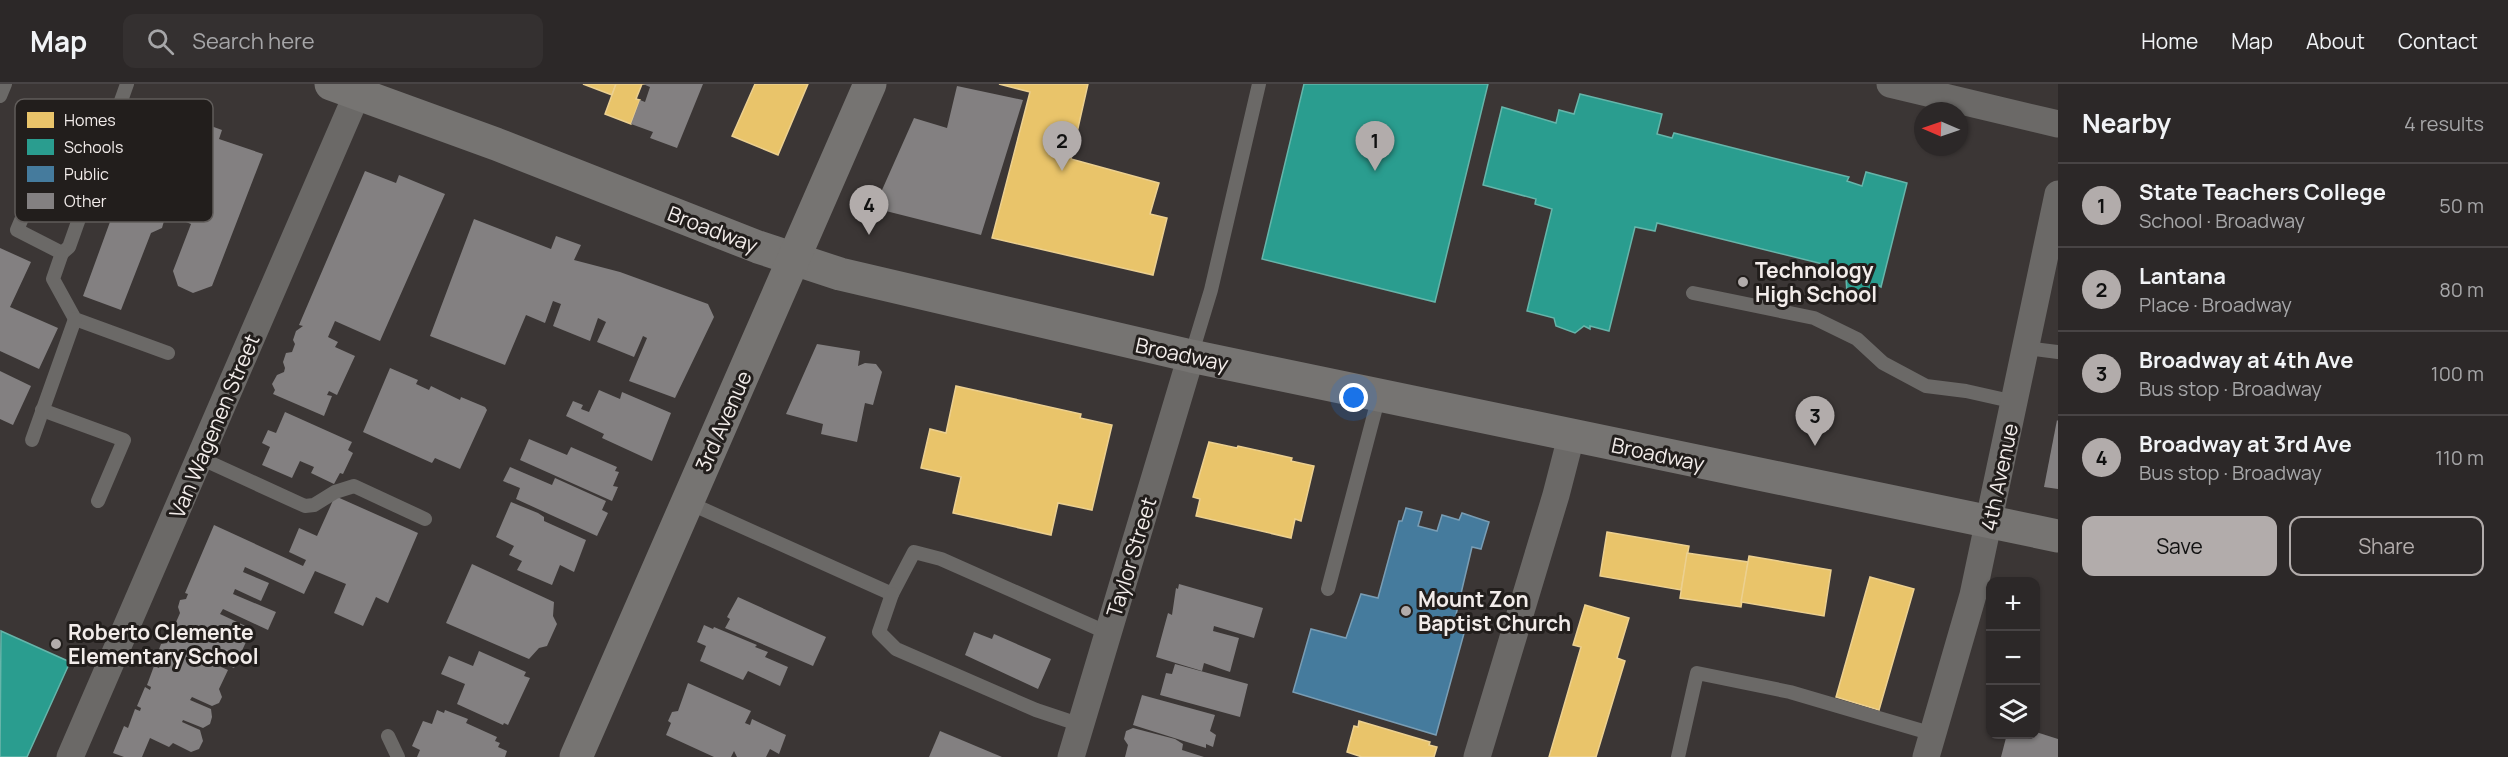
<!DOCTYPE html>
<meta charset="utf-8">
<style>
:root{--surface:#2c2828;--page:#343030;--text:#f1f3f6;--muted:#a6a6a8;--line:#484445;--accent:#b2acab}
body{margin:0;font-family:Manrope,sans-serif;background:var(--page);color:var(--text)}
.controls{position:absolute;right:18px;bottom:18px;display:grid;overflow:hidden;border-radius:12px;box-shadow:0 2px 4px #0004}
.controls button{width:54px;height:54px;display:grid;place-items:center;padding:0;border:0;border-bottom:2px solid var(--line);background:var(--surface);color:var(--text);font:30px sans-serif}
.compass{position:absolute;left:1914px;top:18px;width:54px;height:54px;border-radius:50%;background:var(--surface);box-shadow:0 2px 4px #0004;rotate:272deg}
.you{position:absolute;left:1354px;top:314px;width:21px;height:21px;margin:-15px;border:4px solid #fff;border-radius:50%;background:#1a73e8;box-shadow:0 0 0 9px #1a73e833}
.badge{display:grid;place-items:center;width:39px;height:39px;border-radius:50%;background:var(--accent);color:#111;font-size:20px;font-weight:700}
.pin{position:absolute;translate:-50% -50px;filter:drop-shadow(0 2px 3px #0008)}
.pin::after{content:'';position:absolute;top:32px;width:21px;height:18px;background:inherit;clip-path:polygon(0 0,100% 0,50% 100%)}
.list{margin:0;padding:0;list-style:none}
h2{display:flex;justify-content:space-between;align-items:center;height:78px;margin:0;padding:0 24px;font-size:26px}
h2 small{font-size:20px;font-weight:400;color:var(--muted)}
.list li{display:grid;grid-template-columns:39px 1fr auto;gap:18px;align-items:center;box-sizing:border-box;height:84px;padding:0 24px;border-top:2px solid var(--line)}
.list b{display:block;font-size:22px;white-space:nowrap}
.list p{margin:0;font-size:20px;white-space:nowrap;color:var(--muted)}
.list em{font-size:20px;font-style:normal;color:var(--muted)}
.actions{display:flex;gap:12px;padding:18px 24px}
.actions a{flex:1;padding:14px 0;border:2px solid var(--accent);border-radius:12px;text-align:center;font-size:21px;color:var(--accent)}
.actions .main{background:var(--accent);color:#111}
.icon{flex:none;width:33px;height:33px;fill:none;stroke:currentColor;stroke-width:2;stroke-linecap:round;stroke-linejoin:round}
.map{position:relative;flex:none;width:2058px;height:673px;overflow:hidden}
header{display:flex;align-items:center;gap:36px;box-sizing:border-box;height:84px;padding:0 30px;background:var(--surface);border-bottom:2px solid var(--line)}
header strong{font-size:28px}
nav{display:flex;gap:33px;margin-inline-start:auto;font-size:21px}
.search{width:420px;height:54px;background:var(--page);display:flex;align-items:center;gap:15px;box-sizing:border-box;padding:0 21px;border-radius:12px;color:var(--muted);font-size:22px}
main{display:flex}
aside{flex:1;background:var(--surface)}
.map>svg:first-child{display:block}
</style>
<header>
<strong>Map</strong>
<div class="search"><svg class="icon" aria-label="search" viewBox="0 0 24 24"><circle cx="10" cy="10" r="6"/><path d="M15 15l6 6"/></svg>Search here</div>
<nav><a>Home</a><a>Map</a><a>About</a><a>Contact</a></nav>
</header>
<main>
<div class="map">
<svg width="2058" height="673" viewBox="0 0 2058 673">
<rect width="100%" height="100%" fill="#3b3635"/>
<g fill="#e9c46a" stroke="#ecd090" stroke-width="1.5">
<path d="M583 0H616L612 11Z"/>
<path d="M616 0H647H642L636 15 640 16 631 40 605 30Z"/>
<path d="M755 0H808L778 71 732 52Z"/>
<path d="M999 0H1088L1071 75 1159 99 1150 130 1167 134 1153 191 992 154 1030 8Z"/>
<path d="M956 302 1081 330 1080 334 1112 341 1092 426 1058 419 1051 451 953 429 961 393 921 384 930 345 946 349Z"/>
<path d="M1209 358 1237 364 1238 362 1292 374 1291 377 1314 382 1301 437 1295 435 1291 454 1196 432 1200 415 1193 413Z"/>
<path d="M1607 448 1689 462 1681 506 1600 492Z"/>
<path d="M1687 469 1748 478 1741 523 1680 514Z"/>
<path d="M1749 472 1831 486 1824 532 1741 518Z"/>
<path d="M1870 493 1914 505 1879 626 1836 613Z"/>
<path d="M1585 521 1629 534 1617 574 1625 577 1596 673H1549L1581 563 1573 561Z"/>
<path d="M1359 637 1430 658 1429 661 1437 663 1434 673H1362L1347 668 1354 642 1358 643Z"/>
</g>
<g fill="#2a9d8f" stroke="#66b5aa" stroke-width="1.5">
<path d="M1304 0H1488L1435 218 1262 175Z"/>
<path d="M1580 10 1662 30 1657 50 1672 54 1674 49 1849 93 1847 97 1862 102 1866 88 1907 99 1881 203 1876 200 1870 213 1861 217 1847 209 1846 194 1840 192 1843 185 1657 139 1655 147 1635 143 1609 247 1590 242V245L1584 242 1575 249 1556 242 1554 234 1527 227 1552 125 1535 120 1536 115 1483 101 1488 80 1502 23 1556 39 1559 26 1574 30Z"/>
<path d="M1 547 70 578 27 673H0Z"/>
</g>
<path fill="#457b9d" stroke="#799db4" stroke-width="1.5" d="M1406 424 1422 428 1418 442 1437 447 1442 431 1459 436 1462 429 1489 438 1481 465 1472 463 1454 539 1466 542 1436 651 1293 608 1311 545 1346 554 1361 510 1378 514 1399 437H1402Z"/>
<g fill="#838081">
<path d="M643 0H703L677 64 650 54 653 48 631 40 640 16 645 18 650 3Z"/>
<path d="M957 2 1023 16 981 151 874 124 914 34 947 44Z"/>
<path d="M152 30 196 47 200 38 222 46 219 55 263 70 212 202 193 209 178 202 173 187 191 140 166 130 162 144 151 149 121 226 83 212 146 39 148 40Z"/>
<path d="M365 87 396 99 399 91 445 110 380 257 335 237 328 253 338 258 335 263 355 272 337 311 329 307 327 311 332 312 324 332 273 310 275 306 272 300 277 291 284 288 285 284 283 278 286 269 292 268 295 260 293 256 296 247 303 242 299 241Z"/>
<path d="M474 135 551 165 556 152 581 161 574 176 620 188 708 220 714 233 675 314 629 297 647 254 643 252 634 273 597 258 606 238 598 234 590 257 553 242 561 220 553 217 545 239 526 231 505 281 430 252Z"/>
<path d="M0 164 31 178 10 223 58 244 39 285 0 267Z"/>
<path d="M817 260 860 267 858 282 865 279 876 280 882 288 873 321 865 319 857 358 821 350 823 340 786 330Z"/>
<path d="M390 284 418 296 416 300 429 306 431 302 460 316 461 313 485 323 487 326 460 385 435 374 432 379 363 348Z"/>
<path d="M0 287 31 302 13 341 0 335Z"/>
<path d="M599 306 620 315 622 308 671 329 652 377 602 354 604 350 566 332 573 317 583 321 581 325 589 328Z"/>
<path d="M285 328 352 358 348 366 353 369 343 390 340 389 334 400 311 389 314 383 300 377 292 394 262 381 270 363 262 359 268 346 276 349Z"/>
<path d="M2057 336 2058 337V405L2044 403Z"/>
<path d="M529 355 567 371 571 363 617 383 615 387 619 388 613 402 618 403 612 417 520 376Z"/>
<path d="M510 383 552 401 555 394 606 417 602 426 608 429 597 452 516 415 520 404 503 397Z"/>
<path d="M335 412 418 449 388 519 376 513 363 542 334 529 346 500 315 487 304 510 245 483 243 488 269 499 261 517 235 505 233 510 276 528 268 546 223 525 220 530 252 545 234 584 202 570 201 574 228 586 219 605 222 613 219 619 212 622 192 613 190 616 211 625 212 633 210 640 203 644 183 636 182 638 200 646 203 657 199 665 191 668 173 659 169 663 150 654 142 673H124L113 669 124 642 128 644 135 625 140 627 141 624 137 622 145 603 150 606 151 603 147 601 154 582 159 584 161 579 158 577 160 573 158 568 161 560 167 559 180 529 178 523 180 516 186 515 188 510 185 509 214 441 303 482 306 476 289 468 299 444 317 452Z"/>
<path d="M511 418 538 429 544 433V437L586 456 574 488 560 481 552 501 517 486 522 477 509 471 514 462 496 453Z"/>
<path d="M472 480 554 518 553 532 557 540 547 562 539 564 529 575 446 539Z"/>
<path d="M1179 500 1263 524 1254 554 1214 542 1213 547 1239 554 1230 588 1204 579 1202 587 1156 573 1168 529 1172 531 1176 504 1178 505Z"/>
<path d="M738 513 826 553 813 582 725 544 730 535 727 533Z"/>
<path d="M704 541 713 545 714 543 757 561 755 563 768 568 765 573 788 583 780 602 748 587 743 596 700 577 706 562 697 558Z"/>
<path d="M974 548 992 555 994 550 1051 575 1038 605 965 571Z"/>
<path d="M479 567 526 588 524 592 530 594 508 641 504 639 503 641 457 620 465 600 441 590 449 572 473 582Z"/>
<path d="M1175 580 1248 600 1240 633 1160 611 1166 589 1172 590Z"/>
<path d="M688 599 751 627 745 639 750 641 752 635 786 651 779 670 770 665 766 673H737L734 667 731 673H714L666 651 671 639 668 637 672 628 678 627Z"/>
<path d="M1142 611 1215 631 1210 647 1216 651 1213 663 1206 660V664L1133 641Z"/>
<path d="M437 626 444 629 445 626 468 635 466 639 497 653 495 657 500 659 498 663 507 667 505 673H417L420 666 412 662 423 637 432 640Z"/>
<path d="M1133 644 1175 655 1183 660 1182 666 1204 673H1125L1128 661 1124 655 1126 647Z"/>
<path d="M940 647 1002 673H929Z"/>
<path d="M2036 648 2058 655V673H2001L2007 650 2036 651Z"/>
</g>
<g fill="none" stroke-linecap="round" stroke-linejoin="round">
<g stroke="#6b6967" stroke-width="14">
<path d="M0 12 5 0"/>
<path d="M117 28 96 23 80 24 62 39 17 146 62 169 69 163 127 0"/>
<path d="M62 169 53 195 75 235 168 269"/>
<path d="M1693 209 1814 234 1857 255 1883 279 1926 302 1966 307 2015 318"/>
<path d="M2026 264 2058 268"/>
<path d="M1191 272 1211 206 1259 0"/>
<path d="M42 326 124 356 98 417"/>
<path d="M32 356 75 235"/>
<path d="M200 374 305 422 314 421 335 408 354 402 425 435"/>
<path d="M687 418 892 510 914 468 941 475 1108 549"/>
<path d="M1328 505 1379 312"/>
<path d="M892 510 879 548 896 565 1036 626 1081 641"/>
<path d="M388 652 398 673"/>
<path d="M1678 673 1697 589 1790 608 1933 650"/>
</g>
<g stroke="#6b6967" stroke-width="27">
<path d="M1890 0 2058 40"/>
<path d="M70 673 357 10"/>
<path d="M1071 673 1191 272"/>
<path d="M1477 673 1556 411 1571 353"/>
<path d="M1926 673 1973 511 2058 110"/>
</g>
<g stroke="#767472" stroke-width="33">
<path d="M331 0 496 60 758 163 840 190 1191 272 2058 452"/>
<path d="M576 673 870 0"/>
</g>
</g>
<g fill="#b2acab" stroke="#221e1c" stroke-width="2">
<circle cx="1743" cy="198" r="6"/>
<circle cx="1406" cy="527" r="6"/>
<circle cx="56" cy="560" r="6"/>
</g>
<g text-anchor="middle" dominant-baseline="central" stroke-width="6" stroke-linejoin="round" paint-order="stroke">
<g font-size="21" fill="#f2ecea" stroke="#221e1c">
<text transform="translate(713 145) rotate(21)">Broadway</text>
<text transform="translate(1182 270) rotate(12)">Broadway</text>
<text transform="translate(723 337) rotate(-66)">3rd Avenue</text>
<text transform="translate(214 342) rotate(-67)">Van Wagenen Street</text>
<text transform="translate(1658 370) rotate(12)">Broadway</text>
<text transform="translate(1999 393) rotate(-78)">4th Avenue</text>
<text transform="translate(1131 473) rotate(-73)">Taylor Street</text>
</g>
<g font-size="21" font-weight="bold" fill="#f2ecea" stroke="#221e1c" text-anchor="start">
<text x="1755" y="186">Technology<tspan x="1755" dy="24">High School</tspan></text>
<text x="1418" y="515">Mount Zon<tspan x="1418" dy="24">Baptist Church</tspan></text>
<text x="68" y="548">Roberto Clemente<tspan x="68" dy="24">Elementary School</tspan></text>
</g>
</g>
<rect x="15" y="15" width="198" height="123" rx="9" fill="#221e1c" stroke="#605c5a" stroke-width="1.5"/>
<rect x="27" y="28" width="27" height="16" fill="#e9c46a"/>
<rect x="27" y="55" width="27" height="16" fill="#2a9d8f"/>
<rect x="27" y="82" width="27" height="16" fill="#457b9d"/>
<rect x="27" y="109" width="27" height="16" fill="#838081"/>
<g font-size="16" fill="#f2ecea">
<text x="64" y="42">Homes</text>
<text x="64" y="69">Schools</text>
<text x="64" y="96">Public</text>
<text x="64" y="123">Other</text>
</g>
</svg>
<div class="controls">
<button>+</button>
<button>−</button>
<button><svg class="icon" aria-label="layers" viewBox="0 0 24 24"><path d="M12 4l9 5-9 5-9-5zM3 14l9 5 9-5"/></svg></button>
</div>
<svg class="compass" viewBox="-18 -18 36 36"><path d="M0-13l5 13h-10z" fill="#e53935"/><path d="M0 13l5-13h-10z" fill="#a6a6a8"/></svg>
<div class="you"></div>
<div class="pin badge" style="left:1375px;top:87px">1</div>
<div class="pin badge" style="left:1062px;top:87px">2</div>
<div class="pin badge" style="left:1815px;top:362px">3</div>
<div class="pin badge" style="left:869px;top:151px">4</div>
</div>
<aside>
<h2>Nearby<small>4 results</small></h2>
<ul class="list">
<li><span class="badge">1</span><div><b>State Teachers College</b><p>School · Broadway</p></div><em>50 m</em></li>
<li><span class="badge">2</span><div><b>Lantana</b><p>Place · Broadway</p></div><em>80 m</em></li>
<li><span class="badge">3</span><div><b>Broadway at 4th Ave</b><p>Bus stop · Broadway</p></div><em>100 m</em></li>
<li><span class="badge">4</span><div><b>Broadway at 3rd Ave</b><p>Bus stop · Broadway</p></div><em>110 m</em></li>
</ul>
<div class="actions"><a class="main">Save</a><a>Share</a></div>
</aside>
</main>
